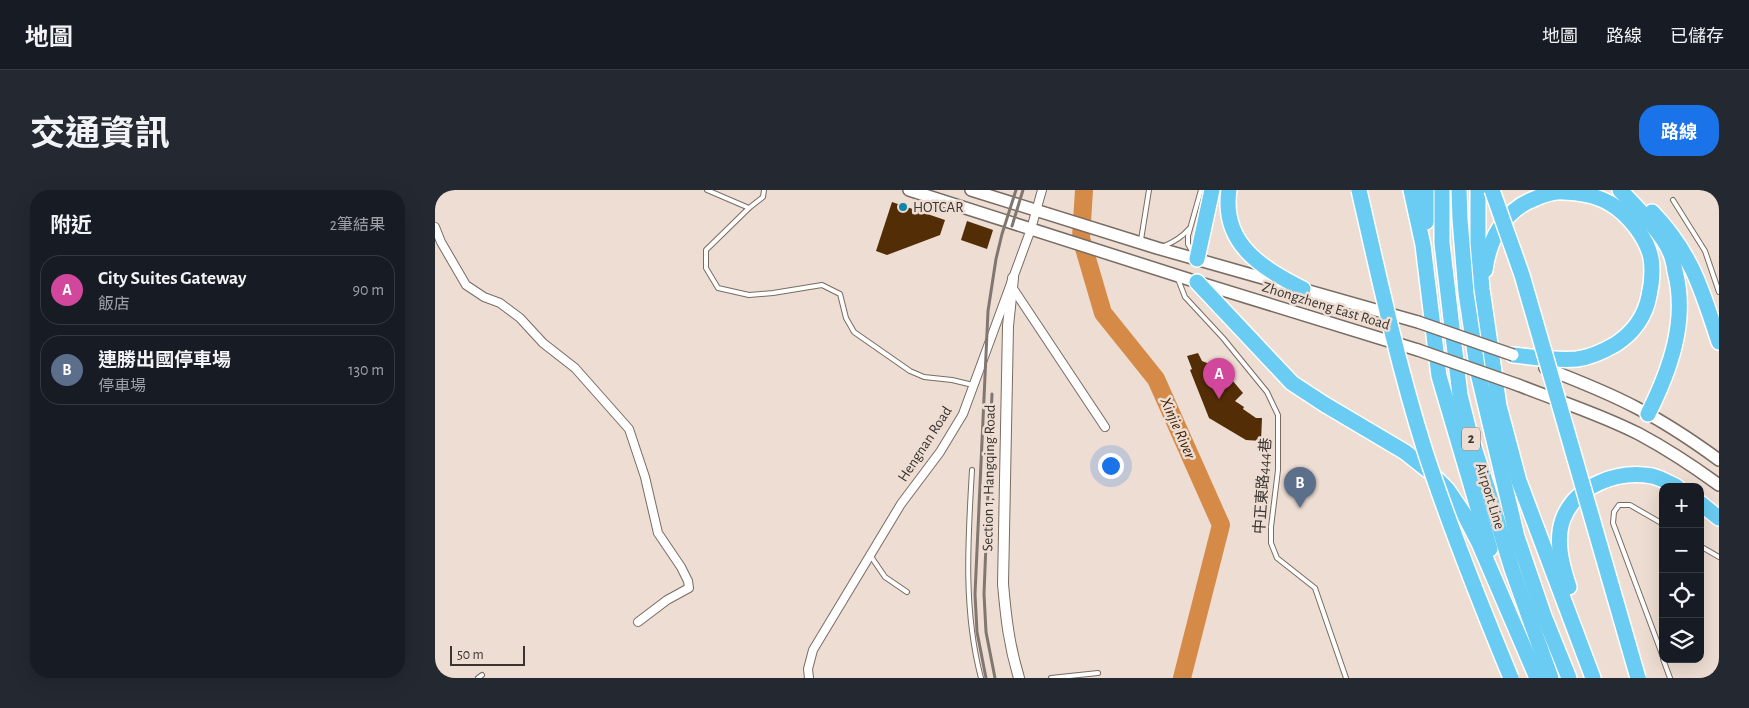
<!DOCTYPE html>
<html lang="zh-TW">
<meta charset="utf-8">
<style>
:root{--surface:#171b24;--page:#242831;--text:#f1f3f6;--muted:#9ea1a6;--line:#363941;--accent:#1a73e8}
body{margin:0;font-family:"Alegreya Sans","Noto Sans TC",sans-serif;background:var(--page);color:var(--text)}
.controls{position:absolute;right:15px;bottom:15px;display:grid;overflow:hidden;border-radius:10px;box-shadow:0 5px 20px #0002}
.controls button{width:45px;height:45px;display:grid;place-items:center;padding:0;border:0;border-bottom:1px solid var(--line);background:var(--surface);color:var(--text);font:25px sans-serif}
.scale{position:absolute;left:15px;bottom:12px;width:75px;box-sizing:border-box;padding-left:5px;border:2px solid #3a3530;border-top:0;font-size:14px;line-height:18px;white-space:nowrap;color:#3a3530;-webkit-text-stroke:4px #edddd2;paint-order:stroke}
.you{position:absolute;left:675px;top:275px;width:18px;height:18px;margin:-12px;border:4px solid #fff;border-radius:50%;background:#1a73e8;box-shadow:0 0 0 8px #1a73e833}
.badge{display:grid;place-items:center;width:32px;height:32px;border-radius:50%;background:var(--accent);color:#fff;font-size:16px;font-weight:700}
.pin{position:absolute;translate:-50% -41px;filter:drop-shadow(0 1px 2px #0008)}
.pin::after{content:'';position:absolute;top:26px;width:18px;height:15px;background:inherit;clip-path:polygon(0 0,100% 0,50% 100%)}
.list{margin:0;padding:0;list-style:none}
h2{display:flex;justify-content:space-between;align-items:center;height:65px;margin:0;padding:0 20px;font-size:21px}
h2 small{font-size:16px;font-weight:400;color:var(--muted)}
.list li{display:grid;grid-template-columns:32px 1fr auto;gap:15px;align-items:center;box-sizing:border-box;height:70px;margin:0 10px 10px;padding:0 10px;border:1px solid var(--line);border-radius:20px}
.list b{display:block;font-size:19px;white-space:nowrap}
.list p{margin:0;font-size:16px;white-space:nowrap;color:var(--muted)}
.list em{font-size:16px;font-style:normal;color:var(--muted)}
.icon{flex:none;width:28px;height:28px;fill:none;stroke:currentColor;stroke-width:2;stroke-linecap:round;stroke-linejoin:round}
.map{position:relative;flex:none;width:1284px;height:488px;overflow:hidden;border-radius:20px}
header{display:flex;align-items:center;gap:30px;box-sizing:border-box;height:70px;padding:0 25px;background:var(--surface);border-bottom:1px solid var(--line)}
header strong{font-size:24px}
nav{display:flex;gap:28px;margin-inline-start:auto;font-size:18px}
.intro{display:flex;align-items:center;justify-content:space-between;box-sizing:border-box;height:120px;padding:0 30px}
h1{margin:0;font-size:35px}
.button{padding:12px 22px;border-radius:20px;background:var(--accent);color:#fff;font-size:18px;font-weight:700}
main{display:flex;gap:30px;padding:0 30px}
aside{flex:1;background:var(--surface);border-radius:20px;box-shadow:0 5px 20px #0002}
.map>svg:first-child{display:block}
</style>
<header>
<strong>地圖</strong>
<nav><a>地圖</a><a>路線</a><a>已儲存</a></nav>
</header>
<div class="intro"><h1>交通資訊</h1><a class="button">路線</a></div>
<main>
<aside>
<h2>附近<small>2筆結果</small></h2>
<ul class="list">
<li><span class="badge" style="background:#d1479c">A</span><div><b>City Suites Gateway</b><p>飯店</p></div><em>90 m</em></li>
<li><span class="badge" style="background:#5c6f8a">B</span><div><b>連勝出國停車場</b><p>停車場</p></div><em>130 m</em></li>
</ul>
</aside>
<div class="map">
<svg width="1284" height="488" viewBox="0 0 1284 488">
<rect width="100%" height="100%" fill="#edddd2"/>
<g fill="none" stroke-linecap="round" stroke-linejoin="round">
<path stroke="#d58a47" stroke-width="18" d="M649 0 646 48 668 123 721 189 786 335 747 488"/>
</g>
<g fill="#532d05">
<path d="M457 12 510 30 505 45 452 65 441 61Z"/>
<path d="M532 31 558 40 552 59 526 50Z"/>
<path d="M763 163 767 171 777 175 788 199 797 190 808 203 800 211 809 217 808 219 821 228H827L826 251 811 250 774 228 755 180 757 179 752 166Z"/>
</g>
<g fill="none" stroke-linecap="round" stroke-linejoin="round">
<g stroke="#796c62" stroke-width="6">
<g id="service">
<path d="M272 0 314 18"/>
<path d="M329 0 328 7 314 18 271 60V78L283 98 314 105 338 103 387 95 405 104 411 128 419 142 475 181 489 187 517 190 538 195"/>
<path d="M1238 10 1270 61 1284 102"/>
<path d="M706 50 714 0"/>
<path d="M729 56C739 52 746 48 754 39"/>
<path d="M758 63 753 54V46L766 0"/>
<path d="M743 89 750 107 788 148 832 202 843 225V280L836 337V353L842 368 880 398 911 488"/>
<path d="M537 280C533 349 528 420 546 488"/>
<path d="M1228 334 1195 315H1184L1179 322 1178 333 1228 467"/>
<path d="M1265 356 1284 367"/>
<path d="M435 365 450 387 472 402"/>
<path d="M1228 469 1235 488"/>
<path d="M43 488 47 485"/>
<path d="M616 488 663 483"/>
</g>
</g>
<g stroke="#796c62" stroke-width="10">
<g id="minor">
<path d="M0 3 2 0"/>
<path d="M0 37 6 52 31 95 49 107 65 113 85 128 108 153 140 178 194 239 210 287 223 343 246 377 253 391 254 398 232 410 203 432"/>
<path d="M577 97 670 237"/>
<path d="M374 488 373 479 378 460 466 314 505 262 528 224 596 39 607 0"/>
</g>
</g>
<g stroke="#796c62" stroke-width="12">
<path id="tertiary" d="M578 88 573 136 568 394C571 428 574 455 584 488"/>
</g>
<g stroke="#796c62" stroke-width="14">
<g id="secondary">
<path d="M474 0 762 92 983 160"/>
<path d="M536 0 722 58 983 132"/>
<path d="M1110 178C1141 190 1172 202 1202 218 1231 233 1258 251 1284 270"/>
<path d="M1083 195C1123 211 1165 224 1204 244 1232 259 1258 276 1284 295"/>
</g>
</g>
<g stroke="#fff" stroke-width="18">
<g id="motorway">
<path d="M794 0C786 54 827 78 868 99"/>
<path d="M976 0 988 55 1004 186 1055 359"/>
<path d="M1007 0V53L1025 205 1035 245 1052 297 1077 379 1116 488"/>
<path d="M1024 0 1025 29 1031 103 1043 183 1082 347 1109 426 1134 488"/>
<path d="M1043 0V52L1047 99 1064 216 1084 291 1158 488"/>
<path d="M1185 0C1200 16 1227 42 1235 62 1238 68 1239 75 1240 81 1253 131 1235 180 1213 224"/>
<path d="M1217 22C1256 62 1267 100 1284 152"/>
<path d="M991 32V0"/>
<path d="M762 69 777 0"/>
<path d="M1050 80C1054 50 1069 20 1099 9 1108 5 1119 1 1128 2 1144 2 1163 6 1176 14 1193 24 1212 48 1216 68 1218 81 1217 93 1214 106 1210 127 1199 142 1181 154 1169 161 1157 167 1142 169 1121 171 1099 167 1078 165"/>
<path d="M762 92 857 193 889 214 970 262 994 281 1012 299 1029 324 1044 353 1102 488"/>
<path d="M1265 313 1284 328"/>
<path d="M1134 397C1127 376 1120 351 1128 329 1141 295 1183 280 1217 286 1226 288 1234 293 1242 297"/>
</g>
</g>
<use href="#service" stroke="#fff" stroke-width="4"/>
<use href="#minor" stroke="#fff" stroke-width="8"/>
<use href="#tertiary" stroke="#fff" stroke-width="10"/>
<use href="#secondary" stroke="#fff" stroke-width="11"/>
<use href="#motorway" stroke="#6accf3" stroke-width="15"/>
<g stroke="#817770" stroke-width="3">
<path d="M577 36 588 0"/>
<path d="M557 204 549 404 551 442 560 488"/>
<path d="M551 488 542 442 540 404 553 121 561 69 567 44 581 0"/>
</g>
<g stroke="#796c62" stroke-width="14" stroke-linecap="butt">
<g id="secondary-bridge">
<path d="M983 132 1078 165"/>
<path d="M983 160 1083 195"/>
</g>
</g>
<g stroke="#fff" stroke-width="18" stroke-linecap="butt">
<g id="motorway-bridge">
<path d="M924 0C944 88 963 175 990 261 1015 338 1045 413 1076 488"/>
<path d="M1057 0 1087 85 1203 488"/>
</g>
</g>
<use href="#secondary-bridge" stroke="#fff" stroke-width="11"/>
<use href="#motorway-bridge" stroke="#6accf3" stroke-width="15"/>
</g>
<circle fill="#1186ab" stroke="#edddd2" stroke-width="2" cx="468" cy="17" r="5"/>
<g text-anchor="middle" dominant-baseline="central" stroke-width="5" stroke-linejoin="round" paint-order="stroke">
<rect fill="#edddd2" stroke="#706761" stroke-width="1" x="1027" y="237.5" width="18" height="23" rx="4"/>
<g font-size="14" font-weight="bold" fill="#3a3530">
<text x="1036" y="249">2</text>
</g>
<g font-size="15" fill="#3a3530" stroke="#edddd2" text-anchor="start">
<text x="478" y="17">HOTCAR</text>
</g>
<g font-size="15" fill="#3a3530" stroke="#edddd2">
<text transform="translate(891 116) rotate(17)">Zhongzheng East Road</text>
<text transform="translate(490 254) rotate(-57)">Hengnan Road</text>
<text transform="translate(554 288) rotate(-89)">Section 1, Hangqing Road</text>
<text transform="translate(828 296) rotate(-86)">中正東路444巷</text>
<text transform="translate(1055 306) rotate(73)">Airport Line</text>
</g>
<g font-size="16" font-style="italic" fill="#412205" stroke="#edddd2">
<text transform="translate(743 238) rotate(66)">Xinjie River</text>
</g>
</g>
</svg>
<div class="controls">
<button>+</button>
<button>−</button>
<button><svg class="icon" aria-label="locate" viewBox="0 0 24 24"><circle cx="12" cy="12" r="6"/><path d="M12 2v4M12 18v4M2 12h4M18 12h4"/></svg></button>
<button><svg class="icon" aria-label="layers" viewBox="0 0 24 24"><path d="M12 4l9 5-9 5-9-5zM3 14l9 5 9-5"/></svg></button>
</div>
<div class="scale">50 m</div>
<div class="you"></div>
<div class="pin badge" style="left:784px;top:209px;background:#d1479c">A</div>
<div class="pin badge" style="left:865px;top:318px;background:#5c6f8a">B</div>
</div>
</main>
